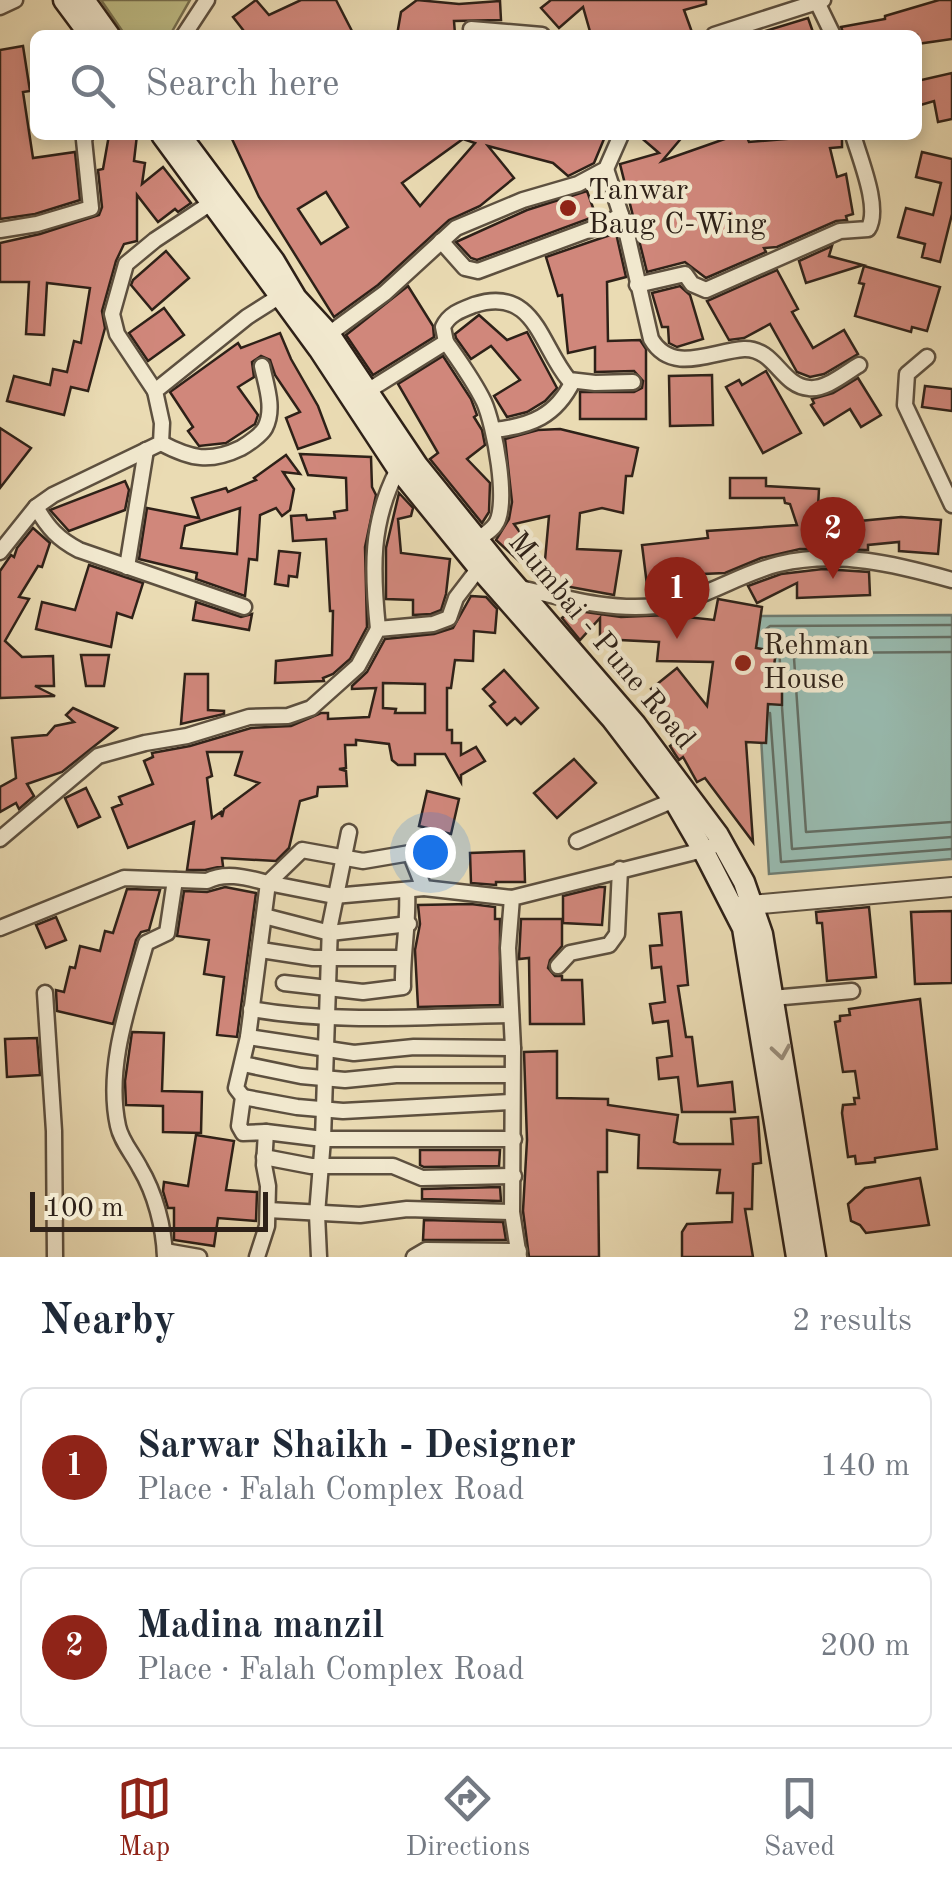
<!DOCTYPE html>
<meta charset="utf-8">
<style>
:root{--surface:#fff;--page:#f6f6f7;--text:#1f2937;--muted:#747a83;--line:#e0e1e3;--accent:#8f2418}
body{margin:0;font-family:"Old Standard TT",serif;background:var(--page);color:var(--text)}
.scale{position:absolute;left:30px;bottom:25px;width:238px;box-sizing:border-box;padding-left:10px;border:5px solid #2e2118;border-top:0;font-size:28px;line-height:35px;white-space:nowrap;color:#2e2118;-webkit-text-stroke:8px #f1e8ce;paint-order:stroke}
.you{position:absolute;left:430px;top:852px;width:35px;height:35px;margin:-25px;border:8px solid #fff;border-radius:50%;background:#1a73e8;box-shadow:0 0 0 15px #1a73e833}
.badge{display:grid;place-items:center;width:65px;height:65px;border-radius:50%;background:var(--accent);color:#fff;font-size:32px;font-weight:700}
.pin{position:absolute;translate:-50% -82px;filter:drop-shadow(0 2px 5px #0008)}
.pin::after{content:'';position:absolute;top:52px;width:35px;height:30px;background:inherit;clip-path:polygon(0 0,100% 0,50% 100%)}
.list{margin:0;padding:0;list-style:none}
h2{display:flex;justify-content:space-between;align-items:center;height:130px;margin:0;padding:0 40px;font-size:42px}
h2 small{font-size:32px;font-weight:400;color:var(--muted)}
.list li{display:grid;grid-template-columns:65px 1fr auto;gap:30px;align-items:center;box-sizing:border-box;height:160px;margin:0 20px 20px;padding:0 20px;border:2px solid var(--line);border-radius:15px}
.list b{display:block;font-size:38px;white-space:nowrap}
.list p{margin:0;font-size:32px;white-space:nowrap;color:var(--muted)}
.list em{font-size:32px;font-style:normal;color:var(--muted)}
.icon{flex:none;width:55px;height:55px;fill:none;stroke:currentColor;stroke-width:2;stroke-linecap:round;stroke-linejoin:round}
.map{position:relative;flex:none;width:952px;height:1257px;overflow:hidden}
.search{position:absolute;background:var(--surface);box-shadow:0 5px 15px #0003;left:30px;right:30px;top:30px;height:110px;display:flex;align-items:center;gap:25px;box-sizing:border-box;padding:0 35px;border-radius:15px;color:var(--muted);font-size:38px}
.sheet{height:490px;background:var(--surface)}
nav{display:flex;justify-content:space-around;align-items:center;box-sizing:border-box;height:140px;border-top:2px solid var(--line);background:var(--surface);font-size:28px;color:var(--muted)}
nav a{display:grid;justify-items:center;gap:5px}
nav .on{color:var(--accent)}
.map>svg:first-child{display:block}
</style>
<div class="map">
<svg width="952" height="1257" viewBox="0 0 952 1257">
<rect width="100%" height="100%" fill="#eadbb3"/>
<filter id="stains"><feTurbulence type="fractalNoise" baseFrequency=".002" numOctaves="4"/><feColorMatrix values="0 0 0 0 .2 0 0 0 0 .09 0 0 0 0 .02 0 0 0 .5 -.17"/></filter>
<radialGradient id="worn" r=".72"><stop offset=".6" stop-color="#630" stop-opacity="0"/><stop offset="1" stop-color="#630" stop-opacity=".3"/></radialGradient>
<path fill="#bfbe87" stroke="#767050" stroke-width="2.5" d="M101 0H190L170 35H125Z"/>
<path fill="#98bbb0" stroke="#6e7d73" stroke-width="2.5" d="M952 615V859L769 874 754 616Z"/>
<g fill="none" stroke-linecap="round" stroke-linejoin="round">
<g stroke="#636e64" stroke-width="2.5">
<path d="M766 647 765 630 770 626 952 625"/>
<path d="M952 652 799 653 794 658 806 832 952 822"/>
<path d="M781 686 779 643 782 638 952 637"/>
<path d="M782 707 792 849 952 837"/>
<path d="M770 713 781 862 952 849"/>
</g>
</g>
<g fill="#d0877b" stroke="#2e2118" stroke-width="2.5" fill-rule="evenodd">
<path d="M256 0 269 15 301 0H336L354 35H247L233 17Z"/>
<path d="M417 0 459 4 500 1 501 20 454 21 455 34 397 35 401 12Z"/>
<path d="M551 0H706V4L684 10 693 35H591L583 7 559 28 541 8Z"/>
<path d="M939 0H952V39L917 44V35H844L841 27 885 19V16Z"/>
<path d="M808 18 814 35H763L762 32Z"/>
<path d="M23 46 30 91 23 92 33 158 75 152 80 200 35 214 0 219V50Z"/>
<path d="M952 73V119L938 122 934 101 917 106V81Z"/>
<path d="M109 135H137L134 161 145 163 142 184 163 167 191 203 178 212 175 209 158 222 137 195V241L124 244 116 261 102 311 105 328 88 391 71 387 64 415 7 401 14 376 50 385 53 369 67 372 74 341 81 343 90 288 47 283 44 335 26 334 29 282H0V243L40 234 99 215 102 207 98 170 103 169Z"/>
<path d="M239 135H593L604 139 594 163 568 176 553 163 488 146 514 178 480 206 449 220 378 285 334 317 259 197 232 139ZM463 139 475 143 420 206 402 183ZM326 192 348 227 321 244 298 209Z"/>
<path d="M638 135H684L662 161 736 135H746L749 142 799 138 798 135H842V147L830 148 837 177 846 174 853 214 846 216 847 220 836 221 777 247 764 248 766 252 706 278 685 262 647 272 620 164 659 153Z"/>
<path d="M922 152 952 159V214L940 262 922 257 925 244 898 237 906 208 933 215 941 183 916 177Z"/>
<path d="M587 191 596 216 477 260 471 258 456 242 527 210Z"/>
<path d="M616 233 626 277 607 282 608 341 640 340 646 349V419H580V392H634L642 388 643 381 634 371 595 372V347L568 353 562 295 558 296 546 257Z"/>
<path d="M832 246 829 256 863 265 806 283 799 261Z"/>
<path d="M166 251 189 278 152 310 131 285 133 280Z"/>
<path d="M864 266 940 287 927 331 912 327 911 332 855 316 864 284 859 283Z"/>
<path d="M777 270 798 309 792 312 813 348 844 330 858 354 824 374 810 377 797 372 770 324 744 338 729 340 707 301Z"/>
<path d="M408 286 433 326 434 337 373 375 346 335Z"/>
<path d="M680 286 690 295 703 339 677 347 669 343 668 327H662L652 293Z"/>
<path d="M164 308 184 335 148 361 129 333Z"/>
<path d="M479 315 507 340 527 332 557 388 545 401 527 412 507 417 494 396 520 380 491 346 471 359 456 338 455 334Z"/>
<path d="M280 333 291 359 318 406 330 438 298 449 286 418 300 412 275 375 270 360 261 356 252 362 254 377 238 387 258 415 255 424 226 443 199 446 188 431 193 427 170 392 238 343 241 348Z"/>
<path d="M443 356 471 399 477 415 474 417 482 430 485 445 467 459 490 483 489 512 482 523 430 459 438 453 398 384Z"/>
<path d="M766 371 801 433 763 453 726 387 739 380 742 385Z"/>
<path d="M712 375 713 425 670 426 669 376Z"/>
<path d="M858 378 881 415 861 427 850 409 824 425 811 405 814 403 812 399 833 393Z"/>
<path d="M925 386 952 389V411L922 407Z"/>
<path d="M0 428 31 448 0 488Z"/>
<path d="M560 429 638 448 632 476H626L623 513 602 508 580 513 577 549 621 551 614 595 543 582 549 516 514 524 534 552 519 561 496 540 509 519 512 502 505 439 538 430Z"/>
<path d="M300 454 371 457 372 487 376 495 365 547 367 627 350 659 333 674 323 678 324 681 275 683 276 661 332 655 333 611H330L326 539 293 541 291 516 306 515 307 520 335 518 334 512 347 510 346 478 308 475Z"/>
<path d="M286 455 300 474 283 472 294 489 290 510 282 516 276 508 260 515 257 560 249 559 245 596 196 579 197 573 139 559 147 508 199 518 192 498 226 488 228 492 256 480 254 478ZM240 508 237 554 181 548 185 526Z"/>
<path d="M730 478H766V486L819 489 817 525 901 517 941 520 938 554 899 551V542L868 545V550L800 549 761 558 725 573 703 574 704 582 687 588 648 593 642 545 708 538 707 531 797 525 790 504 785 503 784 498H730Z"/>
<path d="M125 481 129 490 125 510 69 531 50 510Z"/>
<path d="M399 493 413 508 411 516 398 519 401 553 450 559 446 594 441 610 431 614 413 615V600L386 599V548Z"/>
<path d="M33 528 50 543 42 567 38 566 19 597 29 599 5 641 22 657 53 656 54 686H35L55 696 0 698V571L11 555 14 557 17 548Z"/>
<path d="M279 551 300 553 297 577 289 576 288 586 275 584Z"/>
<path d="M89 565 143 583 132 618 117 613 111 647 36 629 42 602 75 610Z"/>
<path d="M823 569 869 572 870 595 797 598V583L757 603 748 586 781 574Z"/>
<path d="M471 596 486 597 497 609 495 633 474 631 473 661 455 660 451 688H447V730H452V743H461V755L476 747 485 761 461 775V782L445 754H415V765H398L392 760 389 744 356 740V745H345L346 768 339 769 346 771 347 786 318 787 317 796 300 801 289 848 276 861 222 858 223 866 205 870H187L194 822 128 848 112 808 122 804 119 797 153 784 144 761 153 757 152 753 190 746 251 728 291 726 321 713H328V719L369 717 376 688 352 689V686L367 672 385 639 434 634 453 628ZM383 683 425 684V713H395L396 709 383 708ZM207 752H242L235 775 259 783 224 809 222 817 221 812 212 818 207 778 212 776Z"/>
<path d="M718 599 762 607 756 648 776 651 771 688H782V705L768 704 766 743 746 742 753 842 705 778 697 782 683 757 679 760 675 754 670 746 674 743 661 725 672 716 651 689 677 668 707 706 713 662 657 661 659 642 600 639V618L580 640 562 618 571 610 621 617 668 615 714 620Z"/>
<path d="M196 602 241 617 252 614 249 630 193 620Z"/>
<path d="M81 655H109L104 686H86Z"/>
<path d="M504 670 538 708 521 724 515 718 507 725 490 706 495 702 483 689Z"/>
<path d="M185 674H208V710L224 711V714L181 724Z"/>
<path d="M73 708 117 728 62 772 27 784 34 796 19 809 16 803 0 812V787L16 778 12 738 47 735 55 726 74 722 66 715Z"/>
<path d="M574 759 596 783 557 818 534 793Z"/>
<path d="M86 788 100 817 78 827 65 798Z"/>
<path d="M427 791 459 799 451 834 419 826Z"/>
<path d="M524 851 525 882H496V885L471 883 470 853Z"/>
<path d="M225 887 256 893 237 1037 217 1035 224 977 204 974 209 940 177 936 184 891 207 892Z"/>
<path d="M599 887H605L602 925 563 923V896Z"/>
<path d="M127 889 160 890 149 930 141 932 136 940 113 1024 57 1011 56 990 64 992 70 967 75 968 80 946 100 951 105 931 113 933Z"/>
<path d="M471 904 495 907V919H500V1005L418 1007 415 950 420 924 418 905Z"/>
<path d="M869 907 876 977 827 981 822 923H817L816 912Z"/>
<path d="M952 911V983L915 984 911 912Z"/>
<path d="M681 912 688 985 678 986 686 1037H692L698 1086 732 1082 735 1112H682L678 1077 659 1079 657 1058 672 1056 668 1021 653 1023 650 1004 665 1002 661 967 652 968 650 946 662 945 659 914Z"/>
<path d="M56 917 66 940 46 948 36 925Z"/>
<path d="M521 919H562V946L550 960 548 968 555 976H562V980H582L584 1024H530L529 958 519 959Z"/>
<path d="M920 999 937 1149 875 1158V1162L856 1164 855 1156 848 1157 842 1113 843 1105 855 1104 854 1098H859L855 1071 843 1072 835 1022 840 1021V1016L850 1015 849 1009Z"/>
<path d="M132 1032 164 1033 162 1091 202 1092 201 1133 163 1132V1106L126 1105 125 1081Z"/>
<path d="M37 1038 40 1075 7 1077 5 1039Z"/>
<path d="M557 1051V1098L608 1099V1105L678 1115 674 1142 679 1144H733L731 1119 758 1117 761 1163 753 1164 752 1209H745L753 1257H682V1232L687 1224 732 1222 733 1193H717L720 1170 638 1168 639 1135 607 1130V1172H598L599 1257H529L523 1211 527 1140 524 1052Z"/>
<path d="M196 1135 234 1141 226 1190 257 1192 256 1221 218 1218 214 1246 174 1240V1208H168L163 1191 164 1182 188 1186Z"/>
<path d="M420 1150H500L499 1166 424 1167 420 1165Z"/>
<path d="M920 1178 929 1225 866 1233 860 1225 851 1221 848 1204 865 1188Z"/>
<path d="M500 1187 501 1201 422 1199V1189Z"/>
<path d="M424 1220 503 1222 506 1240H423Z"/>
</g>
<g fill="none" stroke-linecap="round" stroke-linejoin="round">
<g stroke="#5d503f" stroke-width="19">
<g id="minor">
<path d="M817 2 833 35"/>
<path d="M0 7 15 0"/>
<path d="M471 29 542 35"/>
<path d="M184 35 207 0"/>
<path d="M714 35 823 0"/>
<path d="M606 169 626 230 651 339C672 375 712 351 744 349 775 348 781 386 809 388 826 390 845 373 859 365"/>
<path d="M0 230 37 224 91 208 84 140 86 135"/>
<path d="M441 241 465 268 478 271 605 224 621 215"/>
<path d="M637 285 685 274 692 284 706 290 840 231 868 229C881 209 860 159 853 135"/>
<path d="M329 334 385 293 456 228 523 200 578 184 606 169 621 135"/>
<path d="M446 342 443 327C449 314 461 310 474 305 535 285 540 346 569 380L595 383 633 382"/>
<path d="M927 357 907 374 905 405 952 505"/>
<path d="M155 391 117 334 112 314 126 264 155 240 211 203"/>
<path d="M366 392 446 342C460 362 474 381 484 402 494 424 510 506 495 525 491 531 482 536 477 540"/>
<path d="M494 430C531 426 556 416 573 381"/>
<path d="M161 443C191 459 210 463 241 448 248 444 261 435 265 428 275 409 266 385 262 366"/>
<path d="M36 507C48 528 58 539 79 550L244 607"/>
<path d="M0 552 36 507 53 495 161 443 162 423 155 391 247 317 280 296"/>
<path d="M127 567 146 450"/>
<path d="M520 588C565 598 610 611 656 606 701 602 737 574 779 564 838 550 895 564 952 580"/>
<path d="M378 629C372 570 370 523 398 469"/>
<path d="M0 839 98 756 145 743 187 736 249 717 288 716 311 708 358 666 378 629 433 624 449 618 456 598 479 568"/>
<path d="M577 841 674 800"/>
<path d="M264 916 330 933 409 924"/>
<path d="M0 928 124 878 207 881C226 871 248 878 268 883L302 850 363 861 410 853 424 888 512 898"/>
<path d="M261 950 313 958H402"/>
<path d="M558 966 570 953 609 945 617 934 620 869"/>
<path d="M284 983 363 992 403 987C402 954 409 923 407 890"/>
<path d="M45 993 54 1131 55 1257"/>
<path d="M772 998 852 991"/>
<path d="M251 1009C337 1024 424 1016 511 1015"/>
<path d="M248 1037 354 1053 414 1047 513 1048"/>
<path d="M243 1064 301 1076 345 1080 396 1075H512"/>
<path d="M243 1097 297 1107 343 1111 511 1102"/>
<path d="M266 1132 323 1139H514"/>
<path d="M264 1157 311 1166H393L422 1178 514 1176"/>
<path d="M268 1210 360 1215 407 1209 512 1212"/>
<path d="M165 1251 199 1257"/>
<path d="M165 1257C164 1227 155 1193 140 1168 133 1154 121 1141 118 1126 105 1066 130 1001 146 943L167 933 175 880"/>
<path d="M257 1257 267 1226 268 1186 264 1165 266 1132 243 1133 239 1126 243 1097 236 1088 248 1037 268 883 334 896 424 888"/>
<path d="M319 1257 317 1214 323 1139 330 925 349 832"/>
<path d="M414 1257 426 1250 519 1251"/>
<path d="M519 1257 512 1212 513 1048 508 948 512 898 703 850 722 842"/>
</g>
</g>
<g stroke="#5d503f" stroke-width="22">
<path id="tertiary" d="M739 906 952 887"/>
</g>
<g stroke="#2e2118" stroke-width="25">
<g id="secondary">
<path d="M64 0 90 35"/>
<path d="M84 0 109 35"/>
<path d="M162 135 319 349 396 466 479 568 612 719 674 800 703 850 743 928 797 1257"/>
<path d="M180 135 274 261 296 298 329 334 417 465 502 570 635 724 718 835 744 882 762 934 815 1257"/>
</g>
</g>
<use href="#minor" stroke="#f1e8ce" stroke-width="14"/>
<use href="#tertiary" stroke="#f1e8ce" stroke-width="18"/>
<use href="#secondary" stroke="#f1e8ce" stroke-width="20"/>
</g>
<defs><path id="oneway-chevron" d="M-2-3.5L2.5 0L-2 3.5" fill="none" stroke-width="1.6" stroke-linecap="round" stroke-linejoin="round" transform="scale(2.5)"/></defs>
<use stroke="#998e7c" href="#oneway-chevron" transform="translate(781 1052) rotate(81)"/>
<g fill="#8f2418" stroke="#f1e8ce" stroke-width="4">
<circle cx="568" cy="208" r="10"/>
<circle cx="743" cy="663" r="10"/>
</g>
<g text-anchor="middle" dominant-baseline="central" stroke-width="9" stroke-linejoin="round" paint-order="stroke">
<g font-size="30" fill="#2e2118" stroke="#f1e8ce" text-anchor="start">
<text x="588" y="191">Tanwar<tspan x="588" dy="34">Baug C-Wing</tspan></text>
<text x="763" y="646">Rehman<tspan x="763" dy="34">House</tspan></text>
</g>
<g font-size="30" fill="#2e2118" stroke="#f1e8ce">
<text transform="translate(601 641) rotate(50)">Mumbai - Pune Road</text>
</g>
</g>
<rect width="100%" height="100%" filter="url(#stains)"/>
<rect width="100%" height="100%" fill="url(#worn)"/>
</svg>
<div class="scale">100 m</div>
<div class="you"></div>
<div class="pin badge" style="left:677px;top:639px">1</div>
<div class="pin badge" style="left:833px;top:579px">2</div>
<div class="search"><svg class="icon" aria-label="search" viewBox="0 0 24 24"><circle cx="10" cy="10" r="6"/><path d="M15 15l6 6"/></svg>Search here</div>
</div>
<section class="sheet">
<h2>Nearby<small>2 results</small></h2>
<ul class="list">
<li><span class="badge">1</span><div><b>Sarwar Shaikh - Designer</b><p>Place · Falah Complex Road</p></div><em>140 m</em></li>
<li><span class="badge">2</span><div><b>Madina manzil</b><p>Place · Falah Complex Road</p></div><em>200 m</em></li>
</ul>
</section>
<nav>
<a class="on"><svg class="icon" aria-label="map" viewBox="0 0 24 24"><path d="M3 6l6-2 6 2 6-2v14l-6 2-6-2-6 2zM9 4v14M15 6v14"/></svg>Map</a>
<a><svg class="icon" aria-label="directions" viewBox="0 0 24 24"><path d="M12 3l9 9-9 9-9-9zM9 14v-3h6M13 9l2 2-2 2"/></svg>Directions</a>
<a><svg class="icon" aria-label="saved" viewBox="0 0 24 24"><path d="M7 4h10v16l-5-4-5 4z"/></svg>Saved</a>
</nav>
